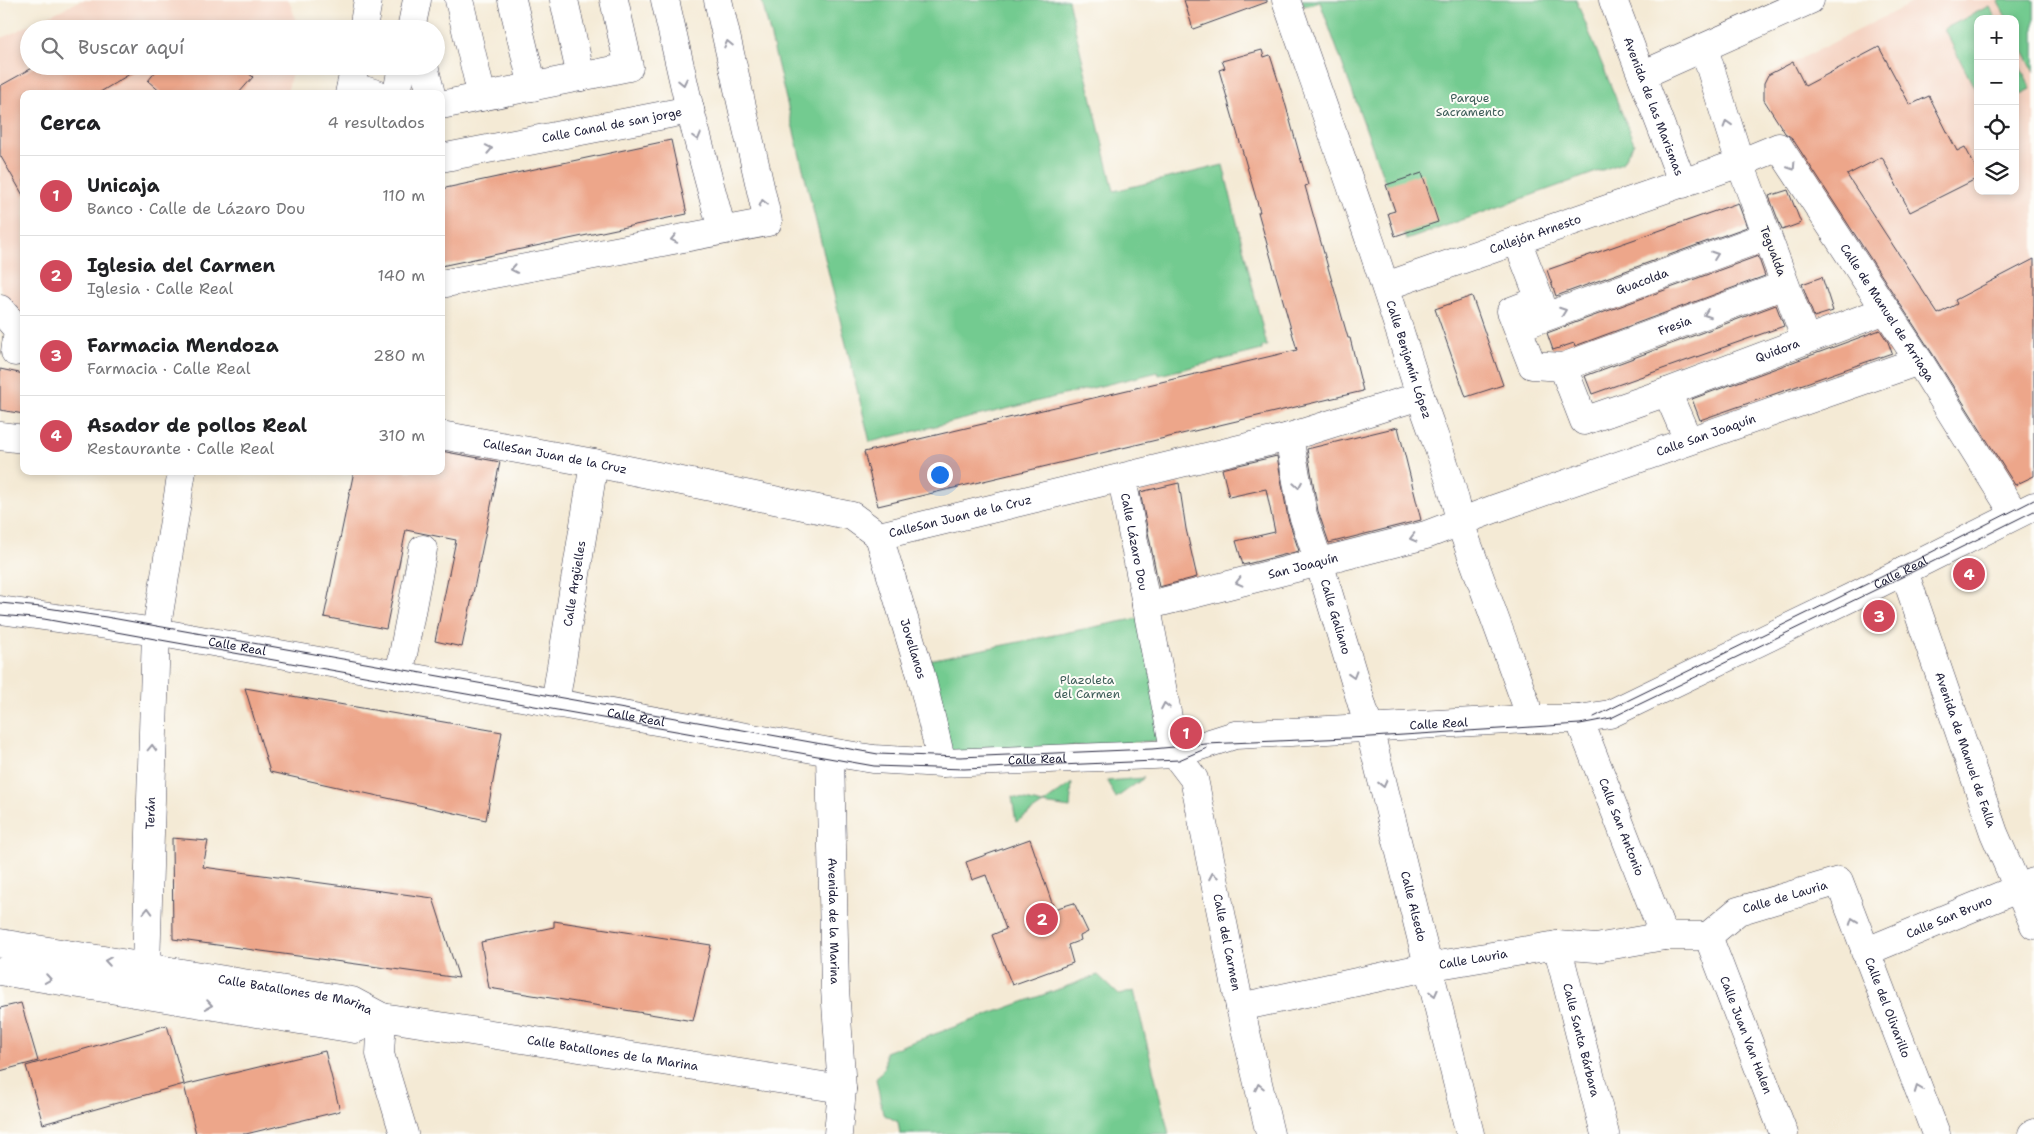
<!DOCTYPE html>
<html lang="es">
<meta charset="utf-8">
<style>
:root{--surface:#fff;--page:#f6f6f6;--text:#202124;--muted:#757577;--line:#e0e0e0;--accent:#d1495b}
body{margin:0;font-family:"Shantell Sans",sans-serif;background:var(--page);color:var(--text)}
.controls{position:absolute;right:15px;top:15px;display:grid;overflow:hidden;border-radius:10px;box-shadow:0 2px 8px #0003}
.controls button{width:45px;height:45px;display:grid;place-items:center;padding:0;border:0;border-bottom:1px solid var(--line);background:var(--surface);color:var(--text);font:25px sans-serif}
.you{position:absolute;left:939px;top:474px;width:18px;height:18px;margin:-12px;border:4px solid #fff;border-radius:50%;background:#1a73e8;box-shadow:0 0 0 8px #1a73e833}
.badge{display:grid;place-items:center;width:32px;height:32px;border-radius:50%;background:var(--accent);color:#fff;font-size:16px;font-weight:700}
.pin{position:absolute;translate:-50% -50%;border:2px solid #fff;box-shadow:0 1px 5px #0006}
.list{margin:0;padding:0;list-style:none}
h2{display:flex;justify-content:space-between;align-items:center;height:65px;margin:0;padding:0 20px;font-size:21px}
h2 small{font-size:16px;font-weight:400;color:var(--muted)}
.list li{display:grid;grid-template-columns:32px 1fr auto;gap:15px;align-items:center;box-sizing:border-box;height:80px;padding:0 20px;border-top:1px solid var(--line)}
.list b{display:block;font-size:19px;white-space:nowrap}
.list p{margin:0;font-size:16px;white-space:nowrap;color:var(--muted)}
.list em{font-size:16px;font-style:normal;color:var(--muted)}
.icon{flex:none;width:28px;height:28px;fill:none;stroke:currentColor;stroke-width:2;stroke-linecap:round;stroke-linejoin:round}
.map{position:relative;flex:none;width:2034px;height:1134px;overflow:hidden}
.search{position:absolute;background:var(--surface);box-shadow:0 2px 8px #0003;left:20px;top:20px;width:425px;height:55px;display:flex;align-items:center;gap:12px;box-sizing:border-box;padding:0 18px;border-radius:28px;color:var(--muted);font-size:19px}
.panel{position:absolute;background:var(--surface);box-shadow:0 2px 8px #0003;left:20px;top:90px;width:425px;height:385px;border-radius:10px}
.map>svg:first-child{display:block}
</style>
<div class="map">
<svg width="2034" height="1134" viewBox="0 0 2034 1134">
<rect width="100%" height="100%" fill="#fdfcf7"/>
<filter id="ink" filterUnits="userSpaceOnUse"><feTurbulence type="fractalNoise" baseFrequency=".02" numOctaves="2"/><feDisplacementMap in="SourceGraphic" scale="10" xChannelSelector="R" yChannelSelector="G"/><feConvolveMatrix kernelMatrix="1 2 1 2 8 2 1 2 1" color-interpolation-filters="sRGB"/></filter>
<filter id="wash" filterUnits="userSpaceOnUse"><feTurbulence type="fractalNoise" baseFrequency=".0096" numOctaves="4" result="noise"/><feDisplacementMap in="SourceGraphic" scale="20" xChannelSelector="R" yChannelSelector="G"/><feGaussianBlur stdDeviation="1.12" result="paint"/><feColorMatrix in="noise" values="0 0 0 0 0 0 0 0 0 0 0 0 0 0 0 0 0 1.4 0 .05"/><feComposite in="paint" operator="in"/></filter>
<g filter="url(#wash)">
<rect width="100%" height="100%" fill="#f4ead5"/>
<g fill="#f5d3c2" fill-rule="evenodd">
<path d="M82 0H289L299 29H29V66H293L287 94H24V317L14 315 0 288V39Z"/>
<path d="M1918 0H2034V476L2014 486 1764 100V83L1768 75ZM1978 19H2015V191H1978Z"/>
</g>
<g fill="#73cb90" stroke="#4a7666">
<path d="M765 0H1068L1114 191 1223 165 1267 346 1262 347V350L1159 375 1158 372 870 442 762 1Z"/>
<path d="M1302 0H1576L1634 143 1622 163 1406 240 1320 2 1304 6Z"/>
<path d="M2001 0H2034V72L2015 36V19H2007L1998 2Z"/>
<path d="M1989 6 1996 19H1978V95L1944 29Z"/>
<path d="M2015 57 2031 89 2015 97Z"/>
<path d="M1139 618 1168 740 945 755 919 662Z"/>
<path d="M1144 778 1116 798 1107 781Z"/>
<path d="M1072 783 1070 808 1043 804 1016 822 1012 797 1043 804Z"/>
<path d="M1098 975 1119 995 1134 991 1169 1134H900L898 1122 883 1114 876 1079 885 1067V1052Z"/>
</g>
<g id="blocks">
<g fill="#eda68a">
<path d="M1184 0H1267V2L1193 29Z"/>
<path d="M1879 47 1910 105 1929 96 1957 151 1965 147 1978 172V178L1910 212 1882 157 1847 175 1938 314 1957 304 1955 300 2034 259V476L2015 485 1932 353 1792 138 1785 133 1764 100V83L1768 75 1793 62 1805 86Z"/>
<path d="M1262 50 1264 57 1270 55 1284 99 1308 185 1305 186 1348 338H1350L1363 391 878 506 864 452 1297 350 1258 212H1260L1219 70 1225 68 1222 61Z"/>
<path d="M36 66H143L97 94H24V197L0 155V86Z"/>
<path d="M160 66H240L253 77 238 94H163L148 81Z"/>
<path d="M671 140 687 214 441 266V189Z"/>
<path d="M1422 173 1438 222 1395 236 1388 213 1395 211 1386 185Z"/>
<path d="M1788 190 1801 223 1782 230 1769 196Z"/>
<path d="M1738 203 1747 227 1556 296 1547 270Z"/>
<path d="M1758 256 1765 276 1575 346 1574 343 1553 350 1547 333Z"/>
<path d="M1822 277 1833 311 1814 317 1802 284Z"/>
<path d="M1472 296 1503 385 1466 397 1435 309Z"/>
<path d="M1776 305 1784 326 1592 394 1585 376Z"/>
<path d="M1880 330 1888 342 1892 353 1700 420 1692 399Z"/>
<path d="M0 369 24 374V414L0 410Z"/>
<path d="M1398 427 1421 520 1329 543 1318 511 1307 449Z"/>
<path d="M441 451 500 462 462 647 435 641 456 540 406 530 386 629 324 617 354 471H441Z"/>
<path d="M1277 456 1288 518 1299 551 1243 565 1236 541 1275 532 1266 489 1229 497 1222 469Z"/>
<path d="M1179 483 1186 529 1197 577 1159 587 1140 492Z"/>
<path d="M245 688 502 732 486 820 270 772Z"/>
<path d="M172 838 208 841 203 867 433 898 459 978 173 939Z"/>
<path d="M1030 839 1054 909 1074 903 1088 932 1080 936 1081 940 1068 945 1073 963 1012 985 992 935 1006 929 986 875 972 880 966 862Z"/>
<path d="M554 921 711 945 693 1021 489 988 481 942 554 927Z"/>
<path d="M21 1003 38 1061 0 1071V1008Z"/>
<path d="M167 1025 184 1084 43 1124 26 1066Z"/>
<path d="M325 1051 340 1111 246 1134H196L184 1085Z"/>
</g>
</g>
</g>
<g filter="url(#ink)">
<use href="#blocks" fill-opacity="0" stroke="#424052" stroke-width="1"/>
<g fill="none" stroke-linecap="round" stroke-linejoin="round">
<g stroke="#424052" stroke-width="29">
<g id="minor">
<path d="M459 0 482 97"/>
<path d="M512 0 533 87"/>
<path d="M564 0 581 77"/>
<path d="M665 0 690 110"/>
<path id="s1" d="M1286 0C1331 129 1377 256 1417 386 1431 432 1452 476 1460 523L1526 704 1527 719"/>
<path id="s2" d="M1613 0 1683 184"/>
<path d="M363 29 368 0"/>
<path d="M411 29 417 0"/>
<path d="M424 66 431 94"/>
<path d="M1642 75 1810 0"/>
<path d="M351 86 377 94"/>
<path d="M349 94 355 66"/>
<path d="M397 94 402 66"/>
<path d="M441 105 629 67 614 0"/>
<path id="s3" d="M441 158 690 110 722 230"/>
<path id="s4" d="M1517 240 1540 300 1511 311 1532 365 1563 367 1584 421 1667 392 1886 310"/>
<path d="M441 284 768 222 718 0"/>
<path id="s5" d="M1386 286 1740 163 1704 48"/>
<path d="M0 309 18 330 15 352"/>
<path id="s6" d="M1518 327 1767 236"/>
<path id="s7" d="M1806 340 1740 163 1779 147 1919 361 2015 515"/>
<path id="s8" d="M1563 367 1785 285"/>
<path d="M1667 392 1688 440"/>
<path id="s9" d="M441 435 594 463 852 516 879 536 1289 437 1420 396"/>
<path d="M0 436 24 439"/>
<path id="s10" d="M1289 437 1303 515 1319 562 1369 728 1470 1134"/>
<path id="s11" d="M1122 479 1175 754 1194 779 1240 1007 1270 1134"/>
<path id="s12" d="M879 536 921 675 942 763"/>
<path id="s13" d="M1904 571 1994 833 2034 925"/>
<path id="s14" d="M1146 606 1426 535 1494 509 1919 361"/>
<path id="s15" d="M0 610 156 632 830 752 873 759 942 763 1153 755 1175 754 1235 735 1527 719H1579L1610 714 1858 594 2034 506"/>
<path d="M399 676 423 549"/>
<path id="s16" d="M555 704 594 463"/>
<path id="s17" d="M1579 719 1664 936"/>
<path id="s18" d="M830 752 835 989 842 1089 838 1134"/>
<path id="s19" d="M1708 936 1738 911 1839 881 1936 1134"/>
<path id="s20" d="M1708 936 1784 1134"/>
<path id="s21" d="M0 943 352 1001 382 1017 355 1029 0 971"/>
<path id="s22" d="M1557 945 1605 1134"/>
<path id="s23" d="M1865 952 2034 882"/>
<path id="s24" d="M144 985 146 967 156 632 182 471"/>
<path id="s25" d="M1240 1007 1427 967 1557 945 1596 948 1664 936H1708"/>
<path id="s26" d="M404 1134 380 1054 382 1017 842 1089"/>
<path d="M2032 1134 2034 1133"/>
</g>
</g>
<use href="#minor" stroke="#fff" stroke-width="28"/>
<g stroke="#22223b" stroke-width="1">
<path d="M0 603 41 607 106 617 878 754 960 757 1152 749 1206 744 1371 737 1580 724 1611 718 1906 575 2034 511"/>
<path d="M0 615 44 619 155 639 874 766 964 769 1179 760 1207 748"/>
<path d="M1594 717 1916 560 2034 500"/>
</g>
</g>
<defs><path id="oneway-chevron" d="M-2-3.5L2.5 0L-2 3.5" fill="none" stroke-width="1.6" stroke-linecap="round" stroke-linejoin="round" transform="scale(1.25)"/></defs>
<g stroke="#9c9ca7">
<use href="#oneway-chevron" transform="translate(728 44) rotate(-103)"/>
<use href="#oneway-chevron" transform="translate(683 82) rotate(77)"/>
<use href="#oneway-chevron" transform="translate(1727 124) rotate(-107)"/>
<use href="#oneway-chevron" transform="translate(697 137) rotate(75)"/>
<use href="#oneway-chevron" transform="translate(489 149) rotate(-11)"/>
<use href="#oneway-chevron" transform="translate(1792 167) rotate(57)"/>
<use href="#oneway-chevron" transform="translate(763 203) rotate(-103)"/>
<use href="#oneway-chevron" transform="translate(674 239) rotate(169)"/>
<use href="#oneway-chevron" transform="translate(1715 255) rotate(-20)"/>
<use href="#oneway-chevron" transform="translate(514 269) rotate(169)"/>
<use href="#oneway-chevron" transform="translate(1563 311) rotate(-20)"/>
<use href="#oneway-chevron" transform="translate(1707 314) rotate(160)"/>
<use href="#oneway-chevron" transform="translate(1298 485) rotate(80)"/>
<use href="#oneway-chevron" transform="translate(1413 538) rotate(166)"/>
<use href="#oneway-chevron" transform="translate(1239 582) rotate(166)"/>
<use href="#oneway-chevron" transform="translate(1353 675) rotate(73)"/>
<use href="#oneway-chevron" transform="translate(1165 706) rotate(-101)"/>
<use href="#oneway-chevron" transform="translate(152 748) rotate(-88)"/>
<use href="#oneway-chevron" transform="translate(1383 784) rotate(76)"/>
<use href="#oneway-chevron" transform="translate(1213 876) rotate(-101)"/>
<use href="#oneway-chevron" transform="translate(148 911) rotate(-88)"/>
<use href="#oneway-chevron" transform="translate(1853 921) rotate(-110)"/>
<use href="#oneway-chevron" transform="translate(108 961) rotate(-171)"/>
<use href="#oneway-chevron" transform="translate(48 979) rotate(9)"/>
<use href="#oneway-chevron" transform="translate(1434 993) rotate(76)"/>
<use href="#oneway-chevron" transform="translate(209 1005) rotate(9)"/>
<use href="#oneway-chevron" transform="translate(1259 1087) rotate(-103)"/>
<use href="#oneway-chevron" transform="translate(1918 1089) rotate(-111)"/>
</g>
</g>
<g text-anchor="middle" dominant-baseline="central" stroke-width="4" stroke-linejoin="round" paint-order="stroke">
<g font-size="12" fill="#3e5d59" stroke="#fdfcf7">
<text x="1470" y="98">Parque<tspan x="1470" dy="14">Sacramento</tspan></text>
<text x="1087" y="680">Plazoleta<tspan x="1087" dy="14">del Carmen</tspan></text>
</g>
<g font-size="12" fill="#22223b" stroke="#fdfcf7">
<text stroke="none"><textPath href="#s2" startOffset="114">Avenida de las Marismas</textPath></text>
<text stroke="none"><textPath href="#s3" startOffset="174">Calle Canal de san jorge</textPath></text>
<text stroke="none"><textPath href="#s5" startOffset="158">Callejón Arnesto</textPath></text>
<text transform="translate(1773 251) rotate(69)">Tegualda</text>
<text stroke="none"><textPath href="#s6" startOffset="132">Guacolda</textPath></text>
<text stroke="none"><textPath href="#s7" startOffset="429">Calle de Manuel de Arriaga</textPath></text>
<text stroke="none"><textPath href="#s8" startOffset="119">Fresia</textPath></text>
<text stroke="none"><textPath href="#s4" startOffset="448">Quidora</textPath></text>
<text stroke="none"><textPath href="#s1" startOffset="380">Calle Benjamín López</textPath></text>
<text stroke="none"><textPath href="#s14" startOffset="586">Calle San Joaquín</textPath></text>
<text stroke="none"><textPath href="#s9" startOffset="116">CalleSan Juan de la Cruz</textPath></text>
<text stroke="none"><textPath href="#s9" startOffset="536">CalleSan Juan de la Cruz</textPath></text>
<text stroke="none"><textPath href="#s11" startOffset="64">Calle Lázaro Dou</textPath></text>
<text stroke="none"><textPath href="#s14" startOffset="162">San Joaquín</textPath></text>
<text stroke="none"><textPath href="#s15" startOffset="1950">Calle Real</textPath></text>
<text stroke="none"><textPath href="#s16" startOffset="122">Calle Argüelles</textPath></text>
<text stroke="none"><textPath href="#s10" startOffset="186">Calle Galiano</textPath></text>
<text stroke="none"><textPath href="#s15" startOffset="240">Calle Real</textPath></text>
<text stroke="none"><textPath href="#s12" startOffset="118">Jovellanos</textPath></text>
<text stroke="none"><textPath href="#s15" startOffset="645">Calle Real</textPath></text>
<text stroke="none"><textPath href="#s15" startOffset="1455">Calle Real</textPath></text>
<text stroke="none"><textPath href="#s13" startOffset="189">Avenida de Manuel de Falla</textPath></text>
<text stroke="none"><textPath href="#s15" startOffset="1050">Calle Real</textPath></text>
<text stroke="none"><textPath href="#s24" startOffset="172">Terán</textPath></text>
<text stroke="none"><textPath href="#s17" startOffset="116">Calle San Antonio</textPath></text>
<text stroke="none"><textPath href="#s19" startOffset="88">Calle de Lauria</textPath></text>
<text stroke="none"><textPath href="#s10" startOffset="486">Calle Alsedo</textPath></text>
<text stroke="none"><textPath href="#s23" startOffset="91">Calle San Bruno</textPath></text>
<text stroke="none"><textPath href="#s18" startOffset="169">Avenida de la Marina</textPath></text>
<text stroke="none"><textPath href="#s11" startOffset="478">Calle del Carmen</textPath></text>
<text stroke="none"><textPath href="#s25" startOffset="238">Calle Lauria</textPath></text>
<text stroke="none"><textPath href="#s21" startOffset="300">Calle Batallones de Marina</textPath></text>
<text stroke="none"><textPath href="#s19" startOffset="280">Calle del Olivarillo</textPath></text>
<text stroke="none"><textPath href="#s20" startOffset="106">Calle Juan Van Halen</textPath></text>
<text stroke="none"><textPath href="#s22" startOffset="98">Calle Santa Bárbara</textPath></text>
<text stroke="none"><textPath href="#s26" startOffset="354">Calle Batallones de la Marina</textPath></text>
</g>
</g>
</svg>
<div class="controls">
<button>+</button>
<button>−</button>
<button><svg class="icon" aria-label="locate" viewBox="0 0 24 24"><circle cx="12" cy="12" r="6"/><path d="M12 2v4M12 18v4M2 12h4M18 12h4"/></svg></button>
<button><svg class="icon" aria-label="layers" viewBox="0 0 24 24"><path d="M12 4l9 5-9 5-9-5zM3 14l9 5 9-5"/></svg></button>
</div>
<div class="you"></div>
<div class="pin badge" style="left:1186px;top:733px">1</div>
<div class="pin badge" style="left:1042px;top:919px">2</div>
<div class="pin badge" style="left:1879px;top:616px">3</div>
<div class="pin badge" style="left:1969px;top:574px">4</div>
<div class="search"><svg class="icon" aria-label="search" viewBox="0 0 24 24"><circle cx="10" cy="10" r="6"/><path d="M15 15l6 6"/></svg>Buscar aquí</div>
<section class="panel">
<h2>Cerca<small>4 resultados</small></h2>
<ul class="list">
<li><span class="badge">1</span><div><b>Unicaja</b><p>Banco · Calle de Lázaro Dou</p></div><em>110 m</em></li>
<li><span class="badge">2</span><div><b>Iglesia del Carmen</b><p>Iglesia · Calle Real</p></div><em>140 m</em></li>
<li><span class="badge">3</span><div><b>Farmacia Mendoza</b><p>Farmacia · Calle Real</p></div><em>280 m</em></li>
<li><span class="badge">4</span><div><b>Asador de pollos Real</b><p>Restaurante · Calle Real</p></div><em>310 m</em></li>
</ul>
</section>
</div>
